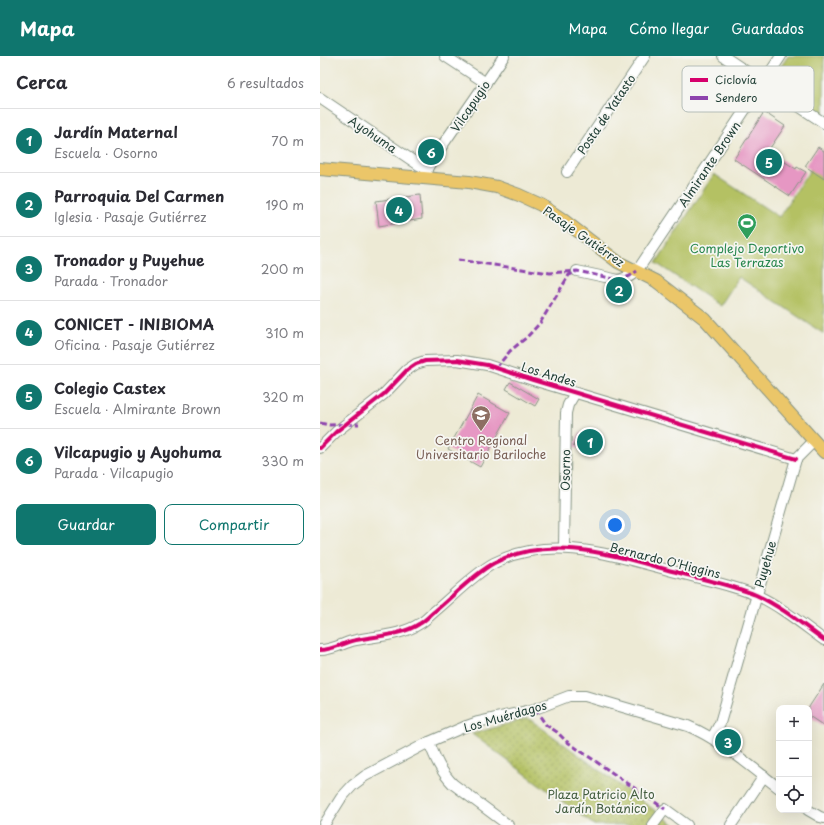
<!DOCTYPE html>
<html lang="es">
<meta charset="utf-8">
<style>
:root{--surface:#fff;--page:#f7f7f7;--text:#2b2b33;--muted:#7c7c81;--line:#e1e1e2;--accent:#0f766e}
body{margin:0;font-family:"Playpen Sans",sans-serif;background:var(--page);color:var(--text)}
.controls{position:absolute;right:12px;bottom:12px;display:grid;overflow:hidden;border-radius:8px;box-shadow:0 4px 16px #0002}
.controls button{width:36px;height:36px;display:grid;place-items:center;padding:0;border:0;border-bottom:1px solid var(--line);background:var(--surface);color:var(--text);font:20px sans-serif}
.you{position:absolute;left:295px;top:469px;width:14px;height:14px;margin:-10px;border:3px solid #fff;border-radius:50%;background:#1a73e8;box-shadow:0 0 0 6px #1a73e833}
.badge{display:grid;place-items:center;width:26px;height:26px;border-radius:50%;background:var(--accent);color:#fff;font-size:13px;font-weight:700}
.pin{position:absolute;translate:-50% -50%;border:2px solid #fff;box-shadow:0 1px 4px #0006}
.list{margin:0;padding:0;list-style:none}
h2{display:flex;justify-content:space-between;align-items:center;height:52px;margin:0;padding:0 16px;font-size:17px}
h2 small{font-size:13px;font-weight:400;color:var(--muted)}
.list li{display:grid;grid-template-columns:26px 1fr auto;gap:12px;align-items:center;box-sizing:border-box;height:64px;padding:0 16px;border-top:1px solid var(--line)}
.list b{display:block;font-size:15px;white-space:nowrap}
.list p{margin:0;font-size:13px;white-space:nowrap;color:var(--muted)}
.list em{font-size:13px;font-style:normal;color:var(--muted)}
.actions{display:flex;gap:8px;padding:12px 16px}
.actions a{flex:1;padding:9px 0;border:1px solid var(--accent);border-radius:8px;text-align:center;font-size:14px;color:var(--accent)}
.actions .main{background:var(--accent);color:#fff}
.icon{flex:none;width:22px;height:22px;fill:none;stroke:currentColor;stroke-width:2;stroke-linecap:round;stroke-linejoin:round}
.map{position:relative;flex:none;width:504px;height:769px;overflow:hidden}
header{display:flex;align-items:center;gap:24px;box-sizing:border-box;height:56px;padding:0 20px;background:var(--accent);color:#fff}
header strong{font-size:19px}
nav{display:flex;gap:22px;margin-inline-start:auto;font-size:14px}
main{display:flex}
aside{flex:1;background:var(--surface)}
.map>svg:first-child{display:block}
</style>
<header>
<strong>Mapa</strong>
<nav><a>Mapa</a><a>Cómo llegar</a><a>Guardados</a></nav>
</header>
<main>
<aside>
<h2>Cerca<small>6 resultados</small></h2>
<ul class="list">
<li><span class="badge">1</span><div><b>Jardín Maternal</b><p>Escuela · Osorno</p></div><em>70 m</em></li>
<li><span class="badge">2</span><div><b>Parroquia Del Carmen</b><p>Iglesia · Pasaje Gutiérrez</p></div><em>190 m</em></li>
<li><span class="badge">3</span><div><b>Tronador y Puyehue</b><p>Parada · Tronador</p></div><em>200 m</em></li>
<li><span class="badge">4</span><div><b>CONICET - INIBIOMA</b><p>Oficina · Pasaje Gutiérrez</p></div><em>310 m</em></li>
<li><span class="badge">5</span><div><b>Colegio Castex</b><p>Escuela · Almirante Brown</p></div><em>320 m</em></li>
<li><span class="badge">6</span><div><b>Vilcapugio y Ayohuma</b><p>Parada · Vilcapugio</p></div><em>330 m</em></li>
</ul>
<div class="actions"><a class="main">Guardar</a><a>Compartir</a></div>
</aside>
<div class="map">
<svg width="504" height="769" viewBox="0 0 504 769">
<defs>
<pattern id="grass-dots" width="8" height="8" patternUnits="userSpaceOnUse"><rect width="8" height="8" fill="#b4c164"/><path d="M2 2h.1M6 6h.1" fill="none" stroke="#929e53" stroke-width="1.8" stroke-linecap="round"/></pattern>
</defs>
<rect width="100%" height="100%" fill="#f6f6f2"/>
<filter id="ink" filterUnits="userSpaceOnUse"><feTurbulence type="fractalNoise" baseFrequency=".025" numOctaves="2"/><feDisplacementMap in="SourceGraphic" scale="8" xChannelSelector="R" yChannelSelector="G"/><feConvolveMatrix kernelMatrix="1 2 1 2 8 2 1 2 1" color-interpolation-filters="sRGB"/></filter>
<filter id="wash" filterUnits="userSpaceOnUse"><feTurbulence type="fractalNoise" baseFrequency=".012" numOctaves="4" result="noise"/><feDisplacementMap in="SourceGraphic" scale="16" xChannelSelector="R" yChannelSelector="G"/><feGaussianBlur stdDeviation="0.9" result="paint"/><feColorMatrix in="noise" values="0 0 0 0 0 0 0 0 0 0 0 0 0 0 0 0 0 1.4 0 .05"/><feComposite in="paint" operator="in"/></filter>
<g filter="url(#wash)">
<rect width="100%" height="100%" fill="#edead5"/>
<path fill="url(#grass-dots)" stroke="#6a7f4c" d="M208 662 355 769H274L152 678Z"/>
<g fill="#b4c164" stroke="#6a7f4c">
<path d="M468 0H504V60L452 24Z"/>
<path d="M504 93V278L419 221 400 250 336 207 394 118 459 161Z"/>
</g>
<g id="blocks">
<g fill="#e697c3">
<path d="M444 56 465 70 448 95 476 113 477 111 486 116 470 140 414 103Z"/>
<path d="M498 91 504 95V123L485 110Z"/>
<path d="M100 139 102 163 59 170 56 145Z"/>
<path d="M190 326 219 343 215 350 186 333Z"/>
<path d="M158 339 190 357 160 411 128 393Z"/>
<path d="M260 377 274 384 268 397 253 390Z"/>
<path d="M504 628V670L489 660V651Z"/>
</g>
</g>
</g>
<g filter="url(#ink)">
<use href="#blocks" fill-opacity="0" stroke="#869484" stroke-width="1"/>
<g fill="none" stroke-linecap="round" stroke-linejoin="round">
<g stroke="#869484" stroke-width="12">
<g id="minor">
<path d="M125 0 166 27"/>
<path d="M403 0 504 67"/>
<path d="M0 42 99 109 107 113"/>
<path d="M247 116 325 0"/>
<path d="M105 121 107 113 111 106 184 0"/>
<path d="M257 215 299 224 310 220 317 215 461 0"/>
<path d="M0 392 17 375 64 338 87 314 96 308 105 305 137 304 167 309 213 324 476 403"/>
<path d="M244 492 246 357 248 349 255 337"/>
<path d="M0 594C11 594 22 588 32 585 53 580 81 580 99 568 105 565 110 559 115 555 133 540 154 518 174 507 233 476 301 502 360 517 385 524 412 529 436 539 460 550 482 568 504 584"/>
<path d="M392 682 400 667 476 403 494 385"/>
<path d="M109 686C115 702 121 716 133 728L188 769"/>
<path d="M488 754 500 761 504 762"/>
<path d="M4 769 21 742 33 729 45 720 109 686 144 671 158 666 215 653 249 640H265L368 670C401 684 430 710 459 732"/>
<path d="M333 769 345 753 367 769"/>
<path d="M411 769 444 720"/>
</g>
</g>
<g stroke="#869484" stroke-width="14">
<path id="major" d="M0 113 149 126 177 131 199 139 221 149 242 163 298 206 336 225 385 263 504 396"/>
</g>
<use href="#minor" stroke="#fff" stroke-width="10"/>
<use href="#major" stroke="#ebc669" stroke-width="12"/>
<g stroke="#8e44ad" stroke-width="3" stroke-dasharray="6 3" stroke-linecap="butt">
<path d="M138 204 230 217 257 215 299 224 310 220 317 215"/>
<path d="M176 312 190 295 207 281 220 267 249 219 256 216"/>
<path d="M0 367 10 369 39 368"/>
<path d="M215 653 226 669 237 676 246 685 345 753"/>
</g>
<g stroke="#f6f6f2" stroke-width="6">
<g id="cycleway">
<path d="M0 392 17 375 64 338 87 314 96 308 105 305 137 304 167 309 213 324 476 403"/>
<path d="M0 594C11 594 22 588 32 585 53 580 81 580 99 568 105 565 110 559 115 555 133 540 154 518 174 507 233 476 301 502 360 517 385 524 412 529 436 539 460 550 482 568 504 584"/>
</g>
</g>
<use href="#cycleway" stroke="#d6006c" stroke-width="4"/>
</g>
</g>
<defs>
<g id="stadium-pin" transform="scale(1)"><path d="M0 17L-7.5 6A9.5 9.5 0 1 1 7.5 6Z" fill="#2e9e5b" stroke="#f6f6f2"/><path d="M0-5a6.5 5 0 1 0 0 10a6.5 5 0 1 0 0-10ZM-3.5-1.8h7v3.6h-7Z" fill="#fff"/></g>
<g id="university-pin" transform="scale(1)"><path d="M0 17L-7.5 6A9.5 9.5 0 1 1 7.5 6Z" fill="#8d6e63" stroke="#f6f6f2"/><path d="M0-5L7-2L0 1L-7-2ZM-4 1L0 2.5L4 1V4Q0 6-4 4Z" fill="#fff"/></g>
</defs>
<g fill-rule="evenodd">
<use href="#stadium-pin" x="427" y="167"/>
<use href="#university-pin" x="161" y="359"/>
</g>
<g text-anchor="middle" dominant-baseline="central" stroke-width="3.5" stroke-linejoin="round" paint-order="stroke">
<g font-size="12" fill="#1f3d34" stroke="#f6f6f2">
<text transform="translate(150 50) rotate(-56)">Vilcapugio</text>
<text transform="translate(286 58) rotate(-56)">Posta de Yatasto</text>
<text transform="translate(53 78) rotate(34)">Ayohuma</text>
<text transform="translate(389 108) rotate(-56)">Almirante Brown</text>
<text transform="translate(264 180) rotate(35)">Pasaje Gutiérrez</text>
<text transform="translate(229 318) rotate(17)">Los Andes</text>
<text transform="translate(245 414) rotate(-89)">Osorno</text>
<text transform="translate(345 504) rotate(14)">Bernardo O'Higgins</text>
<text transform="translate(445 508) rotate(-74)">Puyehue</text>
<text transform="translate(185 660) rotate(-16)">Los Muérdagos</text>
</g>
<g font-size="12" fill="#27864d" stroke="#f6f6f2">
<text x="427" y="192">Complejo Deportivo<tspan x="427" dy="14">Las Terrazas</tspan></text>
</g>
<g font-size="12" fill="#785e54" stroke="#f6f6f2">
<text x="161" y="384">Centro Regional<tspan x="161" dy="14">Universitario Bariloche</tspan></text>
</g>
<g font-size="12" fill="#445e40" stroke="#f6f6f2">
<text x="281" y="738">Plaza Patricio Alto<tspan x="281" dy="14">Jardín Botánico</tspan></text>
</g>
</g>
<rect x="362" y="10" width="132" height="46" rx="6" fill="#f6f6f2" stroke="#b6beb9" stroke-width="1"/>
<rect x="370" y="22" width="18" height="4" fill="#d6006c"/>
<rect x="370" y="40" width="18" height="4" fill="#8e44ad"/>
<g font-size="11" fill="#1f3d34">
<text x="395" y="28">Ciclovía</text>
<text x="395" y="46">Sendero</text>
</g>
</svg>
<div class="controls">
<button>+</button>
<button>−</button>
<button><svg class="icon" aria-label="locate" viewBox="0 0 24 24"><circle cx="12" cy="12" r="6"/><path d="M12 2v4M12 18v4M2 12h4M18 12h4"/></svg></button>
</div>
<div class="you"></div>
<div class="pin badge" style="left:270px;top:386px">1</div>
<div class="pin badge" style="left:299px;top:234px">2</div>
<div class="pin badge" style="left:408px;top:686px">3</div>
<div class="pin badge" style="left:79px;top:154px">4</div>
<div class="pin badge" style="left:449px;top:106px">5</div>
<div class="pin badge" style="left:111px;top:96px">6</div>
</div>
</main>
